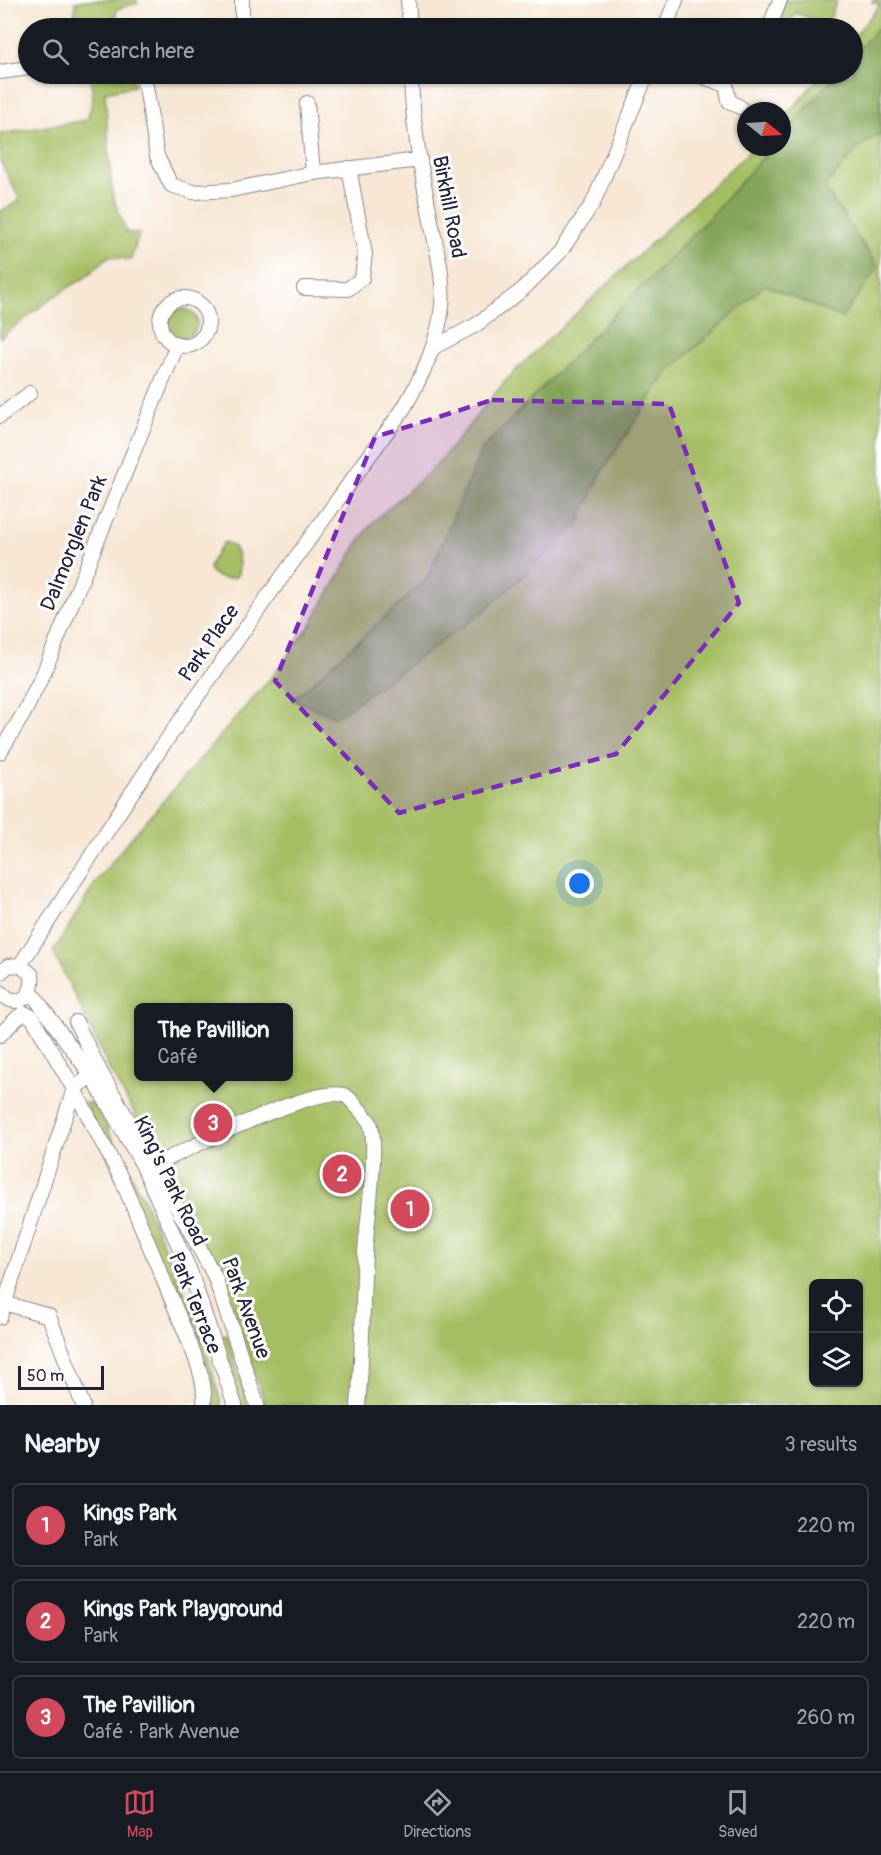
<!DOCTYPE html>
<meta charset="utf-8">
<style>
:root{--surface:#171b24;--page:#20242c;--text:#f1f3f6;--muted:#9ea1a6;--line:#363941;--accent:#d1495b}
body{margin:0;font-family:Pangolin,sans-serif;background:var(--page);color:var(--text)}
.controls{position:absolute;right:18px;bottom:18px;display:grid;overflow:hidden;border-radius:9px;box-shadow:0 2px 4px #0004}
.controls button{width:54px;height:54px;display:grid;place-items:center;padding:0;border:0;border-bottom:2px solid var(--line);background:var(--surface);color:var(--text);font:30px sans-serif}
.compass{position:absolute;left:737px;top:102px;width:54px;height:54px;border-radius:50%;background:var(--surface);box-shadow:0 2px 4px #0004;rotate:108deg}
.scale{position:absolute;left:18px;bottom:15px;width:86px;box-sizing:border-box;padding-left:6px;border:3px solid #22223b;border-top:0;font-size:16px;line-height:21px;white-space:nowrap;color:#22223b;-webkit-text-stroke:4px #fff;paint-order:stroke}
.you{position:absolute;left:580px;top:884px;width:21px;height:21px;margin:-15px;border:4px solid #fff;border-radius:50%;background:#1a73e8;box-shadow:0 0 0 9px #1a73e833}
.badge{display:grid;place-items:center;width:39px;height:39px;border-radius:50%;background:var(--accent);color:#fff;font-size:20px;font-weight:700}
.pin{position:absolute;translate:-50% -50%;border:3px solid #fff;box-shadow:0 2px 6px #0006}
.popup{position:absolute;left:134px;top:1003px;width:159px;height:78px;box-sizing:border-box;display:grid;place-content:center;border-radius:9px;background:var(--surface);filter:drop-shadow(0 2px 4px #0005);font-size:20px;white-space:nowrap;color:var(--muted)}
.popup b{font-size:22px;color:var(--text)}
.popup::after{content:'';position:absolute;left:50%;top:100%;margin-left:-12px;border:12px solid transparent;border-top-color:var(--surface)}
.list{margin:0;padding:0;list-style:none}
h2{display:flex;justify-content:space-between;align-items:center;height:78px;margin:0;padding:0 24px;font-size:26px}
h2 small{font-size:20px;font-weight:400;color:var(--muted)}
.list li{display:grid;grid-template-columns:39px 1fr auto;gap:18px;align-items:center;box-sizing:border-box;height:84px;margin:0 12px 12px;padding:0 12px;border:2px solid var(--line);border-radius:9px}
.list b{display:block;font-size:22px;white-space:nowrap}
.list p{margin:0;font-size:20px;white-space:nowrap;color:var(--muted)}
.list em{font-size:20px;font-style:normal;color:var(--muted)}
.icon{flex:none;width:33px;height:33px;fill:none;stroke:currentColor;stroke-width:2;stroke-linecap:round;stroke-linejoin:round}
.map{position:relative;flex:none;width:881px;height:1405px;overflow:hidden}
.search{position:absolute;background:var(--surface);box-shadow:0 2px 4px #0004;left:18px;right:18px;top:18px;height:66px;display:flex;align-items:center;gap:15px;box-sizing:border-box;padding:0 21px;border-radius:33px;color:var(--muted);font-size:22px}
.sheet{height:366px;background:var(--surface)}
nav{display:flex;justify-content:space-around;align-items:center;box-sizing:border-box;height:84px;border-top:2px solid var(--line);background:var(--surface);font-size:16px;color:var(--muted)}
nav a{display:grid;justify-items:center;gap:3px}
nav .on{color:var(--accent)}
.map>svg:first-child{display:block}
</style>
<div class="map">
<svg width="881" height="1405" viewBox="0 0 881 1405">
<rect width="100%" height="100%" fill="#fff"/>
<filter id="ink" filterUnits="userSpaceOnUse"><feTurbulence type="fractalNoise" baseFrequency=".0167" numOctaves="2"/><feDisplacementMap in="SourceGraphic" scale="12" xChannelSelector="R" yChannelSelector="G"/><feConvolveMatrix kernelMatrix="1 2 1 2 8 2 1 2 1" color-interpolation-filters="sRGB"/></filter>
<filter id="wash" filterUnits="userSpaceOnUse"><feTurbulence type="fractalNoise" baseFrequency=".008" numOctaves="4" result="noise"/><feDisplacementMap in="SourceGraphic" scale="24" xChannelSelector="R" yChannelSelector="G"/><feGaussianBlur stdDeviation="1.35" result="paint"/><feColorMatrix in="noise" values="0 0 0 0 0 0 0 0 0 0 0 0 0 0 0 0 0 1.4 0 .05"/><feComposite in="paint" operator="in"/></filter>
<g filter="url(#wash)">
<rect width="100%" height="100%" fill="#f7e7d4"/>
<g fill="#a6be63" stroke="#64704f" stroke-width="1.5" fill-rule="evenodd">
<path d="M84 0H137L138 3 117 9 114 28H75V2Z"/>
<path d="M783 0H837L828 24 795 13 789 28H779L776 21Z"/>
<path d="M873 0H881V1405H265L227 1289 163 1163 109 1069 82 1010 53 952 96 882 125 845 276 672 311 624 356 546 373 522 436 466 501 386 520 366 754 147H782V120L822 74H852L853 38 880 5 872 2ZM138 1008H288V1076H138ZM814 1284H858V1382H814Z"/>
<path d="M90 74H130L135 86 105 92 112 193 126 232 139 234 131 260 109 256 86 277 53 297 0 338V212L20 200 0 161V134L87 120 93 99Z"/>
<circle cx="183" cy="323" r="14"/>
<path d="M224 542C239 544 242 567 236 577 224 580 216 579 209 569L211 562Z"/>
<path d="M85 1103H91L98 1110 143 1198 201 1332 222 1405H207L208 1392Z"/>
<path d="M227 1334 248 1405H235L214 1338Z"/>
</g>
<path fill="#84a559" stroke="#53644a" stroke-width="1.5" d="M881 24V133L859 147 824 187 878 267 842 318 765 285 666 374 601 473 578 525 482 613 336 717 293 700 427 579 482 449 709 218 772 147H782V136L837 74H852L853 56Z"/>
</g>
<g filter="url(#ink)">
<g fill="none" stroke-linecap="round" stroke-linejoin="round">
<g stroke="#8c8488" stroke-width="16">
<g id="minor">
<path d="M242 0V28"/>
<path d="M408 0 410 28"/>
<path d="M592 28 599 26 610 28"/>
<path d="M665 28 676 0"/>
<path d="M769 28 780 0"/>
<path d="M0 72 28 68"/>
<path d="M140 74 146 86 157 156 171 185 193 192 231 190 313 173 419 160"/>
<path d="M695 74 726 85 729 101 740 107"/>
<path d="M307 103 313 173"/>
<path d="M304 288 348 289 362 278 365 254 349 168"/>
<circle cx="184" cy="322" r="24"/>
<path d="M434 347 476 325 522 290 560 252 593 203 647 74"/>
<path d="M0 416 30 393"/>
<path d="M0 752 24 713 44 672 177 345"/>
<path d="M20 965 161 748 266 599 404 408C422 376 438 344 442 306 445 275 434 241 429 210 420 165 412 120 411 74"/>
<path d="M0 973 8 966 20 965 32 975C35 997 16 1011 0 992"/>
<path d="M31 992 91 1075 142 1164 190 1271 235 1405"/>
<path d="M76 1022 101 1073 154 1165 146 1170"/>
<path d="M0 1035 17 1018 24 1013 32 1017 74 1089 122 1180 189 1341C197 1362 206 1382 204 1405"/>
<path d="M4 1303 49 1316 83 1405"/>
<path d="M0 1317 74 1089 91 1075"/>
<path d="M257 1405 215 1277 154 1165C185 1151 318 1082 346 1096 350 1098 368 1119 370 1123 379 1144 366 1227 365 1254 362 1304 363 1355 358 1405"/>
</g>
</g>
<use href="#minor" stroke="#fff" stroke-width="14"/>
</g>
</g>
<path fill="#7b2cbf" fill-opacity="0.2" stroke="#7b2cbf" stroke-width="4.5" stroke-dasharray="12 8" stroke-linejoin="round" d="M492 400 669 404 739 603 616 754 399 813 275 681 375 437Z"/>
<g text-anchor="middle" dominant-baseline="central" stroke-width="6" stroke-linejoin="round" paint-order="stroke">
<g font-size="21" fill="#22223b" stroke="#fff">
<text transform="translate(449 207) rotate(79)">Birkhill Road</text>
<text transform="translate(74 543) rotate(-68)">Dalmorglen Park</text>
<text transform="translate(209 643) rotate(-55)">Park Place</text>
<text transform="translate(170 1181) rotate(64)">King's Park Road</text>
<text transform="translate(195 1303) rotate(68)">Park Terrace</text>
<text transform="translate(246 1308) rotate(70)">Park Avenue</text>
</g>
</g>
</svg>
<div class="controls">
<button><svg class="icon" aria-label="locate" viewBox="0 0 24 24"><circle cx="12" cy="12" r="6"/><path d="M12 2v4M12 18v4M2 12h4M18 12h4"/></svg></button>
<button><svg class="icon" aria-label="layers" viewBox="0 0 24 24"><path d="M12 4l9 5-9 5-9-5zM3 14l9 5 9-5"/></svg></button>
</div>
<svg class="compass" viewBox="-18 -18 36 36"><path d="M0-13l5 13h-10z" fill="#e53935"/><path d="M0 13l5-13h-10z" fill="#9ea1a6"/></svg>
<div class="scale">50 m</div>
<div class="you"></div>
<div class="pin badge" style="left:410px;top:1209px">1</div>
<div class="pin badge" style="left:342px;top:1174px">2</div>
<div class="pin badge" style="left:213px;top:1123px">3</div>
<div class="popup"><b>The Pavillion</b>Café</div>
<div class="search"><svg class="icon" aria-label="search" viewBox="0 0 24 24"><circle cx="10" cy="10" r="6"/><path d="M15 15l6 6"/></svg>Search here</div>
</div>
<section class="sheet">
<h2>Nearby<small>3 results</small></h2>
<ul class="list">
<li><span class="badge">1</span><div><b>Kings Park</b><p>Park</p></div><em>220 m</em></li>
<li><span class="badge">2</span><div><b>Kings Park Playground</b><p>Park</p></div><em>220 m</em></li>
<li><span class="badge">3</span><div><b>The Pavillion</b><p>Café · Park Avenue</p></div><em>260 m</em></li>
</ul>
</section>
<nav>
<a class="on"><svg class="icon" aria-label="map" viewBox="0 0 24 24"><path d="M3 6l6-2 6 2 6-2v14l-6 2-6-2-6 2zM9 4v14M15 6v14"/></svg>Map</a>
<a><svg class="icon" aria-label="directions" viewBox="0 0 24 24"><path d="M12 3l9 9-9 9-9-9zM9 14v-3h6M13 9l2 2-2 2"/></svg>Directions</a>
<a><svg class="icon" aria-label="saved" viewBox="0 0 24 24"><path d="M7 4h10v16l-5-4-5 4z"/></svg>Saved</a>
</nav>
